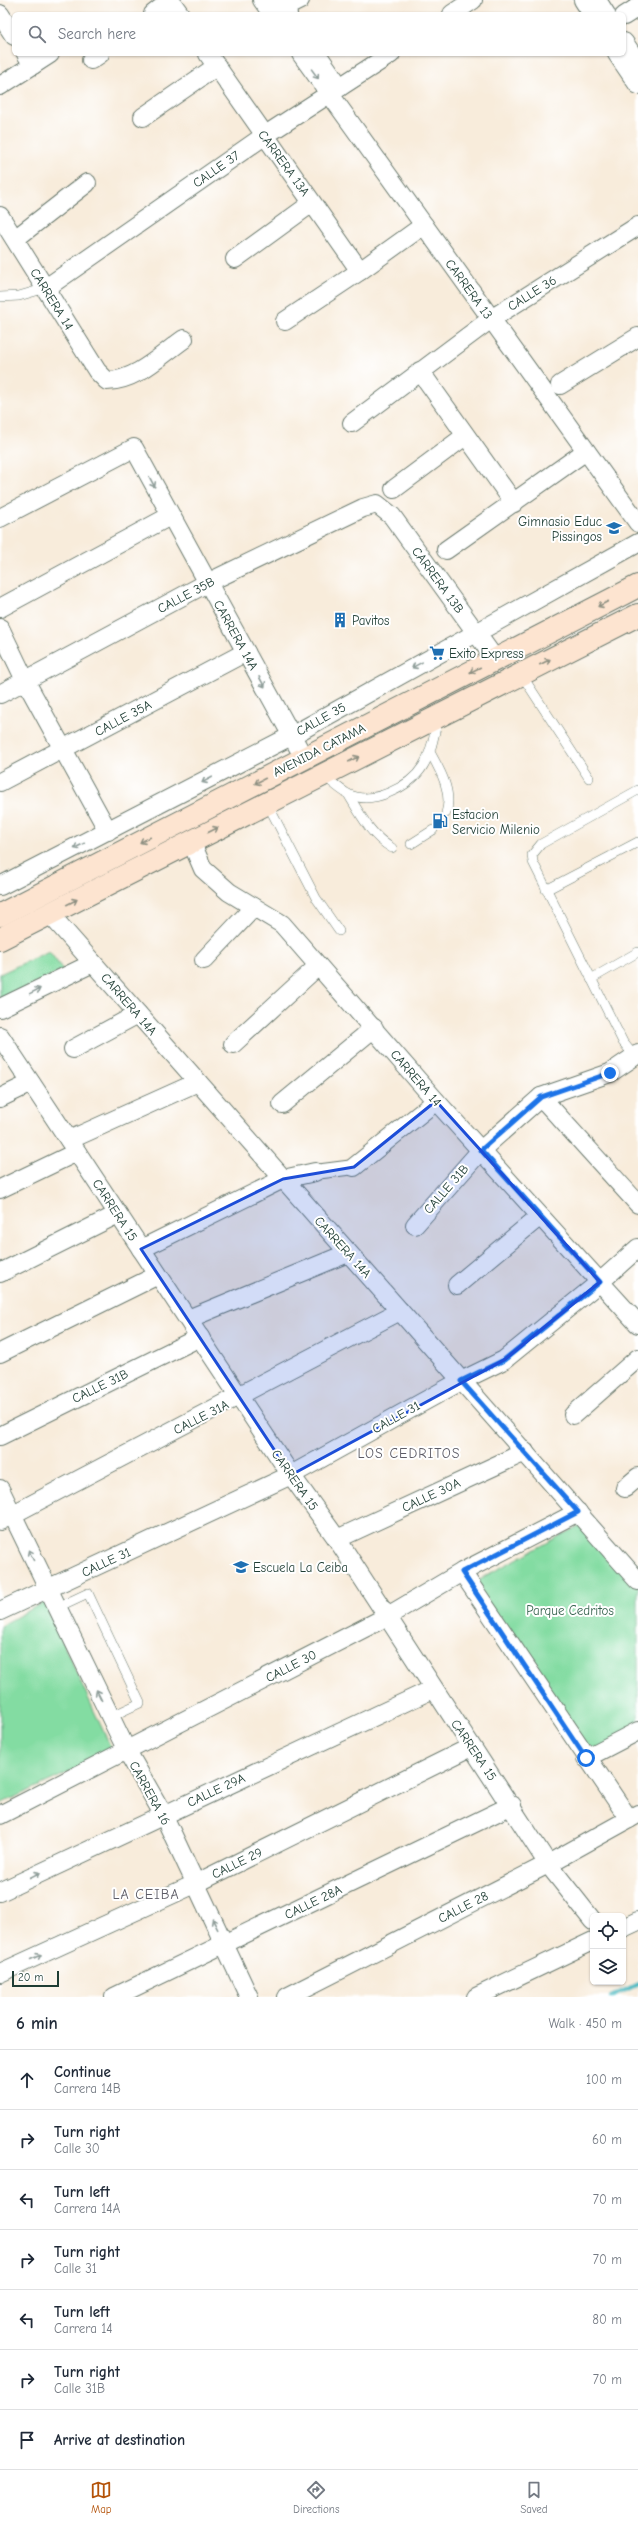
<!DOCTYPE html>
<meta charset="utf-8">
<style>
:root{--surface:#fff;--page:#f6f6f7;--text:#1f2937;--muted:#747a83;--line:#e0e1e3;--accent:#b45309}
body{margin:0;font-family:"Comic Neue",sans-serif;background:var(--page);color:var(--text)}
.controls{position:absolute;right:12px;bottom:12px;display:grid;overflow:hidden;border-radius:6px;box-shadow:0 1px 3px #0004}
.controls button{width:36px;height:36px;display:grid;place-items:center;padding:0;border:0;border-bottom:1px solid var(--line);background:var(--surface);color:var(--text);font:20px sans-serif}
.scale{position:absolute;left:12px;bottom:10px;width:47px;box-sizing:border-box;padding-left:4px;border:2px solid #1f3d34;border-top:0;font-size:11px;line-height:14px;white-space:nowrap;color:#1f3d34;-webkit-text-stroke:3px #fff;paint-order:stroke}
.stop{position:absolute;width:12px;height:12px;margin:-9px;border:3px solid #1a73e8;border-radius:50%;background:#fff}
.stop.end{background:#1a73e8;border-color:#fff;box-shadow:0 1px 4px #0008}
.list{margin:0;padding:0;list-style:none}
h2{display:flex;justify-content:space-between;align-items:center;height:52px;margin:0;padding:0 16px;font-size:17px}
h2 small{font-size:13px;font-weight:400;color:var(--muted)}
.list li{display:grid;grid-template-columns:26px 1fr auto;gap:12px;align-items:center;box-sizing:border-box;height:60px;padding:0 16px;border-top:1px solid var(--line)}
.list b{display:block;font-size:15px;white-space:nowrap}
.list p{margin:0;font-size:13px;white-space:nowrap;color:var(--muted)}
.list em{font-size:13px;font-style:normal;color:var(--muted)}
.icon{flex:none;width:22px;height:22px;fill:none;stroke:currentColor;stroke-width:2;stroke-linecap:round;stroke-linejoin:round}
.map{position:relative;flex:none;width:638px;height:1997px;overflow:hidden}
.search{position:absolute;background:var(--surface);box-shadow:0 1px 3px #0004;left:12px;right:12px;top:12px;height:44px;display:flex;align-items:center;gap:10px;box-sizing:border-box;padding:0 14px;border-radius:6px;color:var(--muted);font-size:15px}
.sheet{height:472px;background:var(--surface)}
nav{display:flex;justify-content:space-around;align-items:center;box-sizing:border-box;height:56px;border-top:1px solid var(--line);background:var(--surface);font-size:11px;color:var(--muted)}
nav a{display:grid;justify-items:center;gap:2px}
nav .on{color:var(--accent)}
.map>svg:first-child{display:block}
</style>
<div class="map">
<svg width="638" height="1997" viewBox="0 0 638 1997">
<rect width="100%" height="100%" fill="#fff"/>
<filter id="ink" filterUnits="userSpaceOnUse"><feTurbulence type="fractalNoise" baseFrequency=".025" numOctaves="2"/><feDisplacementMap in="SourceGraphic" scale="8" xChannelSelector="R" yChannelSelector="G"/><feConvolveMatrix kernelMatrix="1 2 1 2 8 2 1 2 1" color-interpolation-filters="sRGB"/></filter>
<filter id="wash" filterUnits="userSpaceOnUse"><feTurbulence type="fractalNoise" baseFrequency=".012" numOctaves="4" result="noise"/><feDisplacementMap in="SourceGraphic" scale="16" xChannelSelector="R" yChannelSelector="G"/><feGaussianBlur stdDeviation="0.9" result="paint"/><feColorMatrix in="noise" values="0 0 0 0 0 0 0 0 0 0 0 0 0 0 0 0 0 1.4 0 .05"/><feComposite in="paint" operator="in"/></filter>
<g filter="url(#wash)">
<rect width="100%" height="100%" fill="#f8ecdb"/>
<g fill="#83dca2" stroke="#518c6b">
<path d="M49 951 63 970 0 1001V974Z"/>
<path d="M584 1523 638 1584V1729L587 1755 470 1584Z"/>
<path d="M44 1602 113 1752 0 1804V1626Z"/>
</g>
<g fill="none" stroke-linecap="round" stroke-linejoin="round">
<path stroke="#4ab9c1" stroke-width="4.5" d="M611 1997 638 1984"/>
</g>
</g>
<g filter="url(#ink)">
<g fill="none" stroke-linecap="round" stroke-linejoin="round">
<g stroke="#6b7a6e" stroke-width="10">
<g id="service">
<path d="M0 297 19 296 46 288"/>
<path d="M521 674 589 778"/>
<path d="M430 752C440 770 453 792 446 813"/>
<path d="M323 775C331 781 339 789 348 794 372 806 410 787 423 766 432 752 434 734 438 719"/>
<path d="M348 794C360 814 371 836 392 848"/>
<path d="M267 803 316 898 339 931"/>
<path d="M411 844 433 830"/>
<path d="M546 890 638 842"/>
<path d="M591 979 638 952"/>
<path d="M635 1057 623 1042 533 862 532 855 541 844 638 790"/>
<path d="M56 1608 88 1593 140 1703 110 1717"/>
</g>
</g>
<g stroke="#6b7a6e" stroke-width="16">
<path id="pedestrian" d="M315 1172 354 1167"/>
</g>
<g stroke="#6b7a6e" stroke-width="20">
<g id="minor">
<path d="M170 0 180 14"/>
<path d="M262 0 272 14"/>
<path d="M278 0 288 14"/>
<path d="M583 0 592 14"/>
<path d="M597 0 606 14"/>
<path d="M294 3 300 0"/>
<path d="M0 14 14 36"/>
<path d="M153 14 171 0"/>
<path d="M452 14 473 0"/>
<path d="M624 16 638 7"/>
<path d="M624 42 638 63"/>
<path d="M26 54 33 65 50 54"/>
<path d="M208 54 360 271"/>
<path d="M301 54 638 523"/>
<path d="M317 54 340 87"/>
<path d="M617 54 638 85"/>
<path d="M91 60 100 54"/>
<path d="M0 86 33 65"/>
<path d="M143 117 217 66"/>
<path d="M0 216 97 371 107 381C136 381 161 355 184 339"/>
<path d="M15 239 87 183"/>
<path d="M235 259 312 203"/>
<path d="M46 288 264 136 391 54"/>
<path d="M285 321 360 271 424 225"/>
<path d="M420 371 514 503"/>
<path d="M560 385 638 337"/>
<path d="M352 423 491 319 638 226"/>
<path d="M394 489 465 436"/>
<path d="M0 518 134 448 304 758"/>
<path d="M446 550 586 451"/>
<path d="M0 608 170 516"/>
<path d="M0 628 25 680 108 831"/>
<path d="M0 694 207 583 363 508 377 504 392 516 495 659"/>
<path d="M0 782 246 652"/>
<path d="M191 841 203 869 229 892 282 924 436 1101 638 1324"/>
<path d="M0 886 291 736 638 543"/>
<path d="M49 913 638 1581"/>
<path d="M204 960 254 907"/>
<path d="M0 1008 93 963"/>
<path d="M0 1036 291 1475 337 1539 548 1864 593 1921"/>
<path d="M233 1044 318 966"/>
<path d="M73 1049 138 1014"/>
<path d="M541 1097 638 1204"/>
<path d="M0 1098 31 1083"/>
<path d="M282 1104 374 1028"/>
<path d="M69 1140 198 1082"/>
<path d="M354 1167 436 1101"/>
<path d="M0 1189 77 1152"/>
<path d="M415 1225 481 1150 541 1097 610 1073 638 1054"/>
<path d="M141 1249 283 1179 315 1172"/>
<path d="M0 1273 118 1214"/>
<path d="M457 1285 540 1216"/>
<path d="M188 1319 348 1253"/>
<path d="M0 1353 158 1275"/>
<path d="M573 1415 638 1358"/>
<path d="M0 1436 200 1337"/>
<path d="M625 1488 638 1477"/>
<path d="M0 1489 127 1751 163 1814 249 1997"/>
<path d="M0 1521 400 1311"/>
<path d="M337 1539 525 1452"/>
<path d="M462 1572 629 1819"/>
<path d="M0 1611 291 1475 461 1381 504 1360 600 1282 638 1248"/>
<path d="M586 1758 638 1731"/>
<path d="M0 1815 386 1617 462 1572 578 1512"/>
<path d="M0 1892 433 1689"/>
<path d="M623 1928 638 1921"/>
<path d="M0 1973 195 1884 471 1747"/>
<path d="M114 1997 512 1805"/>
<path d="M287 1997 548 1864 638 1814"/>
<path d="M476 1997 593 1941"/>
</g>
</g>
<g stroke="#6b7a6e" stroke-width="24">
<g id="secondary">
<path d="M0 915 638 586"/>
<path d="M0 939 638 615"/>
</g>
</g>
<use href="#service" stroke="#fff" stroke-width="9"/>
<use href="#pedestrian" stroke="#fff" stroke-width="14"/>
<use href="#minor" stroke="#fff" stroke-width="18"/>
<use href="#secondary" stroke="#fde4d0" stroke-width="22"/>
</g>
<defs><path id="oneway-shaft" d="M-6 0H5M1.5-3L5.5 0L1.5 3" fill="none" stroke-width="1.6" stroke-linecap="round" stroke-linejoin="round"/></defs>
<g stroke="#8f9e9a">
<use href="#oneway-shaft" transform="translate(315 74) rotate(54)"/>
<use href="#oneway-shaft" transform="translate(152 482) rotate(62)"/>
<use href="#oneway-shaft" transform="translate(417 665) rotate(151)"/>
<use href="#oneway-shaft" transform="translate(262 682) rotate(61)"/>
<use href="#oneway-shaft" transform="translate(207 780) rotate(152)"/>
<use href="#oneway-shaft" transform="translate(79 846) rotate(153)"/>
<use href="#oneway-shaft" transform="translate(35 991) rotate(-26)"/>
<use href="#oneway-shaft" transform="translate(31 1555) rotate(-115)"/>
<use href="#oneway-shaft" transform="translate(99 1695) rotate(-116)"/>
<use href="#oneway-shaft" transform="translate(35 1875) rotate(-26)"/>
<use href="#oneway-shaft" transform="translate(215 1924) rotate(-117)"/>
<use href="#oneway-shaft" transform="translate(36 1957) rotate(-24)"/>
</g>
<g stroke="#8e9082">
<use href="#oneway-shaft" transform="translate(603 604) rotate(153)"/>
<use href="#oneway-shaft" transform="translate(545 662) rotate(-27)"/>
<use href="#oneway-shaft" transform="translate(475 670) rotate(153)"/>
<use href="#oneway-shaft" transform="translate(354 759) rotate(-28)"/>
<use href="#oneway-shaft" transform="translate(260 781) rotate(153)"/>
<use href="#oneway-shaft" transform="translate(213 830) rotate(-27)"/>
<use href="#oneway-shaft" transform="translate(145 840) rotate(153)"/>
<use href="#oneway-shaft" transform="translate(72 902) rotate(-27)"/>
</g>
</g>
<g fill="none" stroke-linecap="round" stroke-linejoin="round" filter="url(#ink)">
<path stroke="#1a73e8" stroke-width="5" d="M586 1758 462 1572 578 1512 461 1381 504 1360 600 1282 481 1150 541 1097 610 1073"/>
</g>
<path fill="#1d4ed8" fill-opacity="0.2" stroke="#1d4ed8" stroke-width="3" stroke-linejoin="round" d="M436 1101 600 1282 504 1360 291 1475 141 1249 283 1179 354 1167Z"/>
<defs>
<g id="school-bare" transform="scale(1.2)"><path d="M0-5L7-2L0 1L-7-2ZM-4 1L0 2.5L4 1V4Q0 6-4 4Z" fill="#1f6fb2" stroke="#fff" stroke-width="2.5" paint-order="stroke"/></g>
<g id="building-bare" transform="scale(1.2)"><path d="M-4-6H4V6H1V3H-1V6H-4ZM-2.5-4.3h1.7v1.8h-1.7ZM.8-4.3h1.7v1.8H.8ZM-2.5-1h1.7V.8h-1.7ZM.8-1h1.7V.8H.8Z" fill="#1f6fb2" stroke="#fff" stroke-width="2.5" paint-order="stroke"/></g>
<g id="supermarket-bare" transform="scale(1.2)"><path d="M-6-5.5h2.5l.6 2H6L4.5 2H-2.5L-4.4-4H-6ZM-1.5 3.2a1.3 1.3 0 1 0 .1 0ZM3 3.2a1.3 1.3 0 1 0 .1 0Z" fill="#1f6fb2" stroke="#fff" stroke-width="2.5" paint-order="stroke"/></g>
<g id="fuel-bare" transform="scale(1.2)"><path d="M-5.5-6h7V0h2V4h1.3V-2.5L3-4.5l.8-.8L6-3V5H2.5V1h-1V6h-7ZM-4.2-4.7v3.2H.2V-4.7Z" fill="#1f6fb2" stroke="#fff" stroke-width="2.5" paint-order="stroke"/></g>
</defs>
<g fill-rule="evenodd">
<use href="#school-bare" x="614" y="528"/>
<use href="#building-bare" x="340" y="620"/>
<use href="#supermarket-bare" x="437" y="653"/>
<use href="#fuel-bare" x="440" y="821"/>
<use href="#school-bare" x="241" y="1567"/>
</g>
<g text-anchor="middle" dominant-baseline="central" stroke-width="4" stroke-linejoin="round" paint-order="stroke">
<g font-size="13" fill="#1f3d34" stroke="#fff">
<text transform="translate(284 163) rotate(54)">CARRERA 13A</text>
<text transform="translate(216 169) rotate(-35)">CALLE 37</text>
<text transform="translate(469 289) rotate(54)">CARRERA 13</text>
<text transform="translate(532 293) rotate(-32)">CALLE 36</text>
<text transform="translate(52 299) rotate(58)">CARRERA 14</text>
<text transform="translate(438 580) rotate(54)">CARRERA 13B</text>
<text transform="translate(186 595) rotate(-28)">CALLE 35B</text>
<text transform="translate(236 635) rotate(61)">CARRERA 14A</text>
<text transform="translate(123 718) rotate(-28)">CALLE 35A</text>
<text transform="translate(321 719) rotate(-29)">CALLE 35</text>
<text transform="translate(319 750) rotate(-27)">AVENIDA CATAMA</text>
<text transform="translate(129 1004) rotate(49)">CARRERA 14A</text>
<text transform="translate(416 1078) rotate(49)">CARRERA 14</text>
<text transform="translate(446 1189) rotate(-49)">CALLE 31B</text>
<text transform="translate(115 1210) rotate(57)">CARRERA 15</text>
<text transform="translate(343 1247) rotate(48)">CARRERA 14A</text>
<text transform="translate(100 1386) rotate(-26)">CALLE 31B</text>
<text transform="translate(201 1417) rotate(-27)">CALLE 31A</text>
<text transform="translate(396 1417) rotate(-29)">CALLE 31</text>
<text transform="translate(295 1480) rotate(55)">CARRERA 15</text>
<text transform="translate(431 1495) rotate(-25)">CALLE 30A</text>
<text transform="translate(106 1562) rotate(-25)">CALLE 31</text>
<text transform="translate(291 1666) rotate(-27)">CALLE 30</text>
<text transform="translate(474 1750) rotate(56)">CARRERA 15</text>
<text transform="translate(216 1790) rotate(-25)">CALLE 29A</text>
<text transform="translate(150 1793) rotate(61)">CARRERA 16</text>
<text transform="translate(237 1863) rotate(-26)">CALLE 29</text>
<text transform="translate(313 1902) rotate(-26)">CALLE 28A</text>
<text transform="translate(463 1907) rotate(-27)">CALLE 28</text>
</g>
<g font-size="13" fill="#1f3d34" stroke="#fff" text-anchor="start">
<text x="602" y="521" text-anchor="end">Gimnasio Educ<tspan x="602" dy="15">Pissingos</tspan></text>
<text x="352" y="620">Pavitos</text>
<text x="449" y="653">Exito Express</text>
<text x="452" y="814">Estacion<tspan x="452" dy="15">Servicio Milenio</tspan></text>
<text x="253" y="1567">Escuela La Ceiba</text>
</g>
<g font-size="13" fill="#386550" stroke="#fff">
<text x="570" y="1610">Parque Cedritos</text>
</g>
<g font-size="14" letter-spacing="1" fill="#5d5c66" stroke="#fff">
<text x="409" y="1453">LOS CEDRITOS</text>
<text x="146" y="1894">LA CEIBA</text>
</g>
</g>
</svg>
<div class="controls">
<button><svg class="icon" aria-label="locate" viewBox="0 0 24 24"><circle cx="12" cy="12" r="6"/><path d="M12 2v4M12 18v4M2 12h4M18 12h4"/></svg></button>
<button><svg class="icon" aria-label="layers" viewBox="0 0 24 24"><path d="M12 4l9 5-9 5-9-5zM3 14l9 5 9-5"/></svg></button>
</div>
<div class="scale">20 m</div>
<div class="stop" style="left:586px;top:1758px"></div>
<div class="stop end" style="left:610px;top:1073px"></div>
<div class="search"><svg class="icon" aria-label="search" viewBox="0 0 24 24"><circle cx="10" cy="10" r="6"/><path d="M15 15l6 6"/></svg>Search here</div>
</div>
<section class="sheet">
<h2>6 min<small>Walk · 450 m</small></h2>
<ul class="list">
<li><svg class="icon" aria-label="ahead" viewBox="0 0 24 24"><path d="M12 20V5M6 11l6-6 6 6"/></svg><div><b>Continue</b><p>Carrera 14B</p></div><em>100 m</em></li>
<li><svg class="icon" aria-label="right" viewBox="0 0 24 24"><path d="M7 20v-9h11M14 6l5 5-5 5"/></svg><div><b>Turn right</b><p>Calle 30</p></div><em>60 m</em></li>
<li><svg class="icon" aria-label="left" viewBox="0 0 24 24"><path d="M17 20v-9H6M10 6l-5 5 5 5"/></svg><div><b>Turn left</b><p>Carrera 14A</p></div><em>70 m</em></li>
<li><svg class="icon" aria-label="right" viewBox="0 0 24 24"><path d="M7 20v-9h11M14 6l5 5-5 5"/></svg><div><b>Turn right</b><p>Calle 31</p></div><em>70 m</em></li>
<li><svg class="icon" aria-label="left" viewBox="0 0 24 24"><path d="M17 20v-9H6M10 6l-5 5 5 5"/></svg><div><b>Turn left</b><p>Carrera 14</p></div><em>80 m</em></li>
<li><svg class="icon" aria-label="right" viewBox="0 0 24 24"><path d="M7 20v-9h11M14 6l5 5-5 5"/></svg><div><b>Turn right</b><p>Calle 31B</p></div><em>70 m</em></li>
<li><svg class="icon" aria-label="arrive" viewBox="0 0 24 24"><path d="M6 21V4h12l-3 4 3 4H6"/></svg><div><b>Arrive at destination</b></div></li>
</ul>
</section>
<nav>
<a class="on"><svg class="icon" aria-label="map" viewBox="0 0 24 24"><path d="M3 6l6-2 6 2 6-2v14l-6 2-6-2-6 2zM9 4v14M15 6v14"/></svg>Map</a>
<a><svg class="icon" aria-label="directions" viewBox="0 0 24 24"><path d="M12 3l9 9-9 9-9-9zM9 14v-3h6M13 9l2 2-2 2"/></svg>Directions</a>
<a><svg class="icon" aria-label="saved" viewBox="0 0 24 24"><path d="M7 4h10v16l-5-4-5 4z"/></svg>Saved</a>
</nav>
